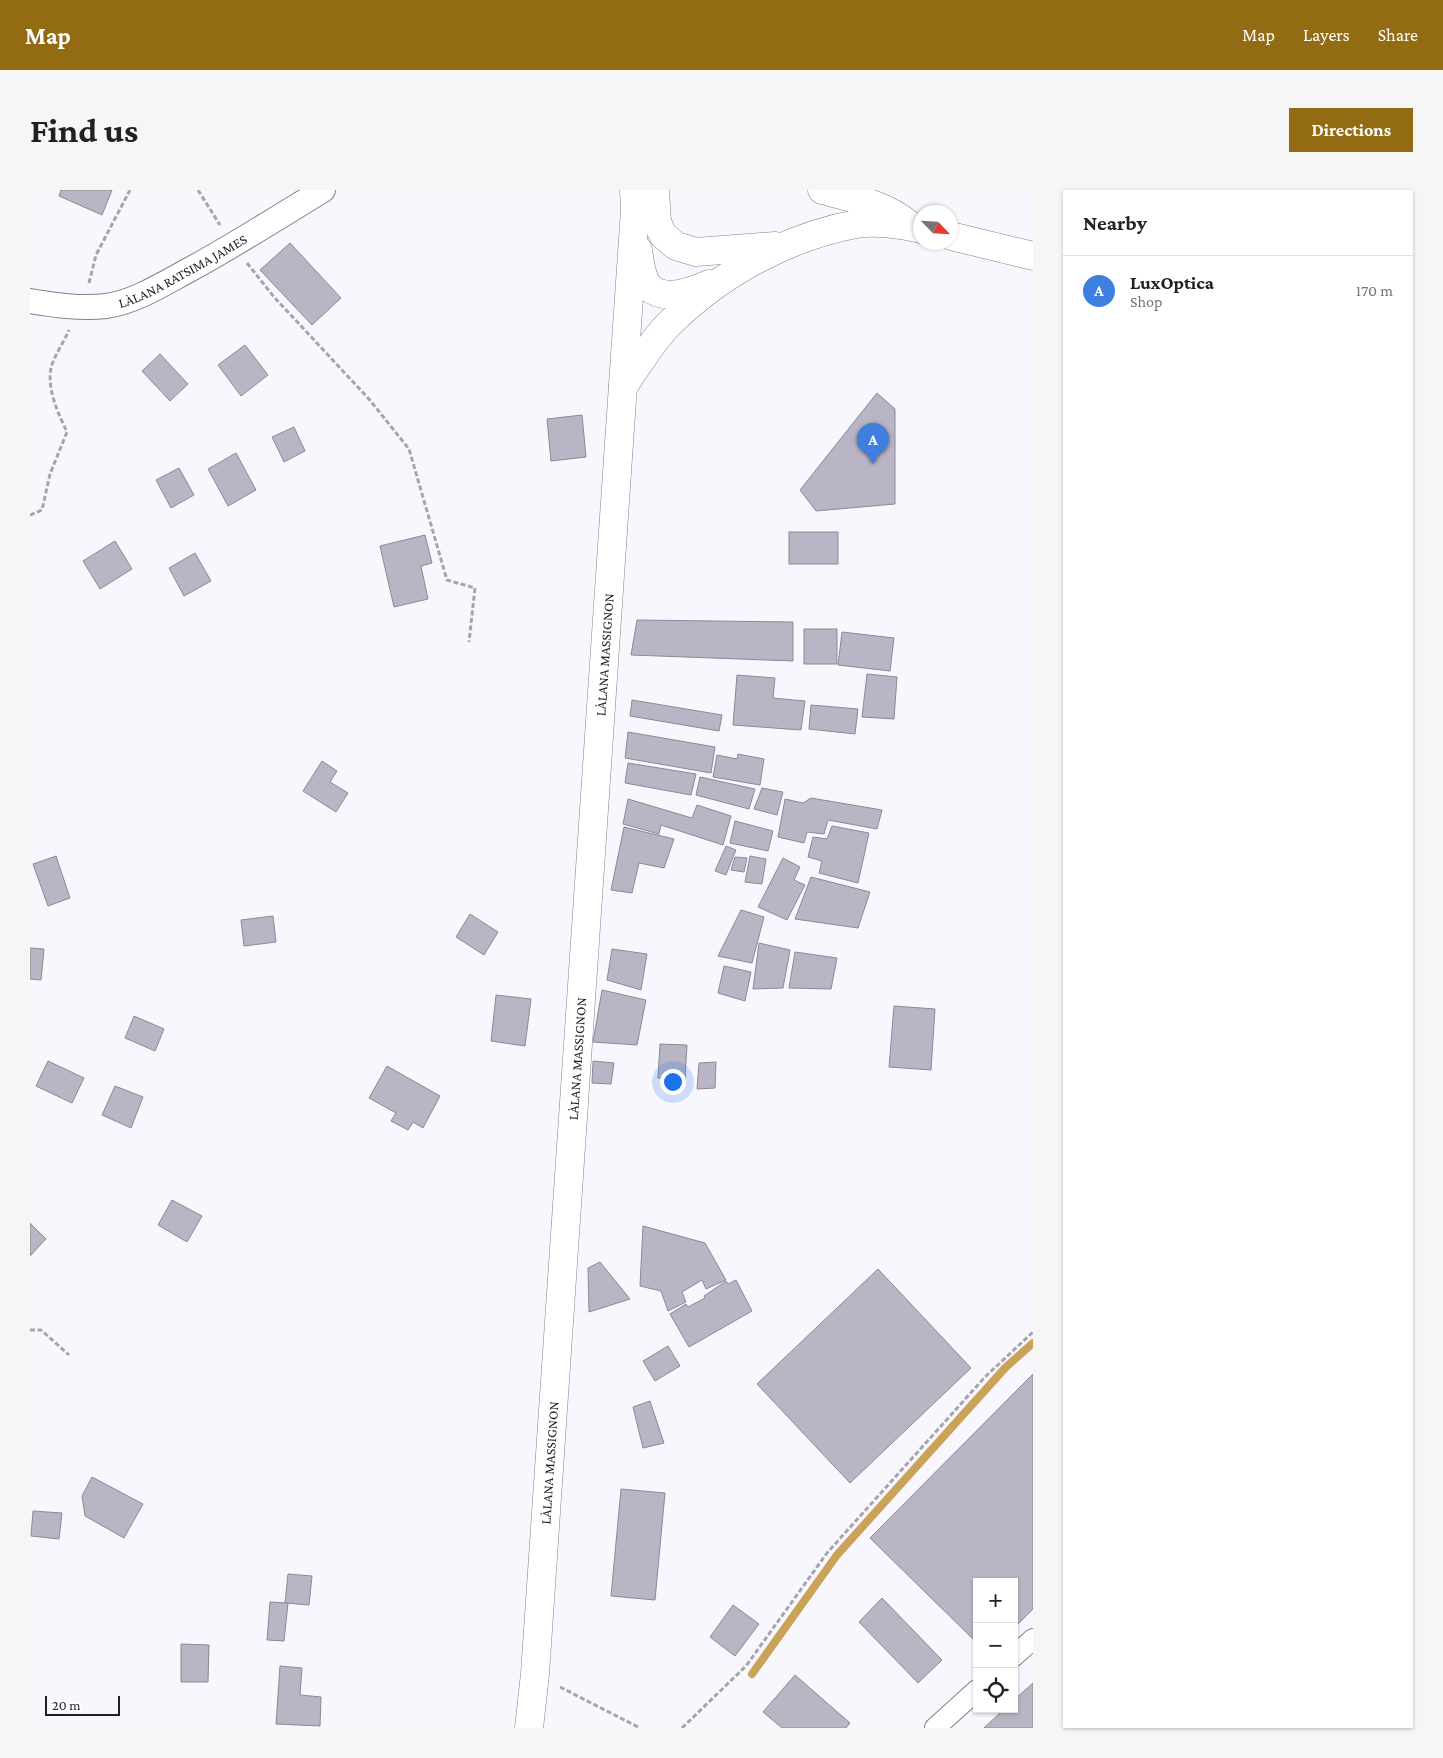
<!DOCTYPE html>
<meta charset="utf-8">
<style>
:root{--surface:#fff;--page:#f6f6f6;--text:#202124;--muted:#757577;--line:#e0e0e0;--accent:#926b13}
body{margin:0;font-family:"Crimson Pro",serif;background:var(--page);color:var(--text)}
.controls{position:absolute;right:15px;bottom:15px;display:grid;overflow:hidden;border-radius:0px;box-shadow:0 1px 4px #0004}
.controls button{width:45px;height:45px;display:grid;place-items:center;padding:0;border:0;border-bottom:1px solid var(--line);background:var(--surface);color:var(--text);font:25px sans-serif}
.compass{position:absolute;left:883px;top:15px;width:45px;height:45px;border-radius:50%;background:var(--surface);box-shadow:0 1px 4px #0004;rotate:115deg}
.scale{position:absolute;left:15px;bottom:12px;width:75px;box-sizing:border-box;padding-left:5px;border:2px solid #201e24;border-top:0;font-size:14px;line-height:18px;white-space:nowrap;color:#201e24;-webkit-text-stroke:4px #fff;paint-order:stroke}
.you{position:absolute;left:642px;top:891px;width:18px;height:18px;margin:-12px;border:4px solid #fff;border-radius:50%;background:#1a73e8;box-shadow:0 0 0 8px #1a73e833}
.badge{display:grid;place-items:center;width:32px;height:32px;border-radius:50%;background:var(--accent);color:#fff;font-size:16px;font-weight:700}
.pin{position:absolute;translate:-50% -41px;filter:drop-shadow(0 1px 2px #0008)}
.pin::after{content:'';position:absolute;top:26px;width:18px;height:15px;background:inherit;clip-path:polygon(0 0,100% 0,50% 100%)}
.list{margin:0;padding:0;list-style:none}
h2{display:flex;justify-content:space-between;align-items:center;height:65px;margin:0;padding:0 20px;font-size:21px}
h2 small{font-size:16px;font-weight:400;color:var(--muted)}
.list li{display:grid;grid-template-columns:32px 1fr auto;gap:15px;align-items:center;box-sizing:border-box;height:70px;padding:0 20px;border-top:1px solid var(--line)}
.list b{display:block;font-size:19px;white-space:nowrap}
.list p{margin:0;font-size:16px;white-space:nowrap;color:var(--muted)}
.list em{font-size:16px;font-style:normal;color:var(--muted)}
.icon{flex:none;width:28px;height:28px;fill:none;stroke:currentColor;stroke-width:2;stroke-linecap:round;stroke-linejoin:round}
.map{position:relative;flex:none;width:1003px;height:1538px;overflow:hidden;border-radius:0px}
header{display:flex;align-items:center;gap:30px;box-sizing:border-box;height:70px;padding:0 25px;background:var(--accent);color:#fff}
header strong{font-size:24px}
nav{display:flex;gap:28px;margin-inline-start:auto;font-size:18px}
.intro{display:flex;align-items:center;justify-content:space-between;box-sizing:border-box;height:120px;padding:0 30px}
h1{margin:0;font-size:35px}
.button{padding:12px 22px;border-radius:0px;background:var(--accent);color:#fff;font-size:18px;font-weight:700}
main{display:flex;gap:30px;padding:0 30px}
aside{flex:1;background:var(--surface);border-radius:0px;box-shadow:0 1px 4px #0004}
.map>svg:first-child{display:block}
</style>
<header>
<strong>Map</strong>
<nav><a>Map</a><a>Layers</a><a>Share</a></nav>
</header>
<div class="intro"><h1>Find us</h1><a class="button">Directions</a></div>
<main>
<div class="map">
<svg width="1003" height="1538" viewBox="0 0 1003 1538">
<rect width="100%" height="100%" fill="#f9f7fe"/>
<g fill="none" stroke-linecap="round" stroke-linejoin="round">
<path stroke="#caa258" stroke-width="8" d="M722 1484 807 1365 975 1178 1003 1153"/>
</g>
<g fill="#b9b5c5" stroke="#8d8898">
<path d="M31 0H82L72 25 29 6Z"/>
<path d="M260 53 311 108 282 135 230 80Z"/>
<path d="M215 155 238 185 211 206 188 175Z"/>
<path d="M130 164 158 194 140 211 112 181Z"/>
<path d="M847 203 865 219V314L786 321 770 300Z"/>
<path d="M552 225 556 267 521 271 517 229Z"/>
<path d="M264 237 275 261 254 272 242 247Z"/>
<path d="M206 263 226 300 198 316 178 279Z"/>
<path d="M149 278 164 305 141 318 126 290Z"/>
<rect x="759" y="342" width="49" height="32"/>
<path d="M395 345 402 373 391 376 398 409 364 417 350 356Z"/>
<path d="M85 351 102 379 70 399 53 371Z"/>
<path d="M165 363 181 391 154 406 139 378Z"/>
<path d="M607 430 763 432V471L601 465Z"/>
<rect x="774" y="439" width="33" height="35"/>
<path d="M812 442 864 448 860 481 808 475Z"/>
<path d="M837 484 867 487 864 529 832 527Z"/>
<path d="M707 485 745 488 743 508 775 511 771 540 703 535Z"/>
<path d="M602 510 692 525 689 541 600 526Z"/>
<path d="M781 515 828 519 825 544 779 539Z"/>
<path d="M598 542 685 557 681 583 595 568Z"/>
<path d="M708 564 734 569 730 595 683 587 687 565 707 569Z"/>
<path d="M292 571 307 581 300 592 318 603 306 622 273 601Z"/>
<path d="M598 573 666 584 661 605 595 593Z"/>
<path d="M670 587 725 599 719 619 666 605Z"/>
<path d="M732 598 753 602 747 625 724 619Z"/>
<path d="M781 608 852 620 847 639 798 630 794 644 777 642 774 653 748 647 755 609 773 613Z"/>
<path d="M598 609 662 628 667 615 701 626 693 655 631 635 629 644 593 634Z"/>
<path d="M705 631 743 641 738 661 700 653Z"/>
<path d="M802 636 839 643 828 693 789 683 792 671 778 667 783 647 797 649Z"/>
<path d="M594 637 644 649 634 678 609 673 602 703 581 700Z"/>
<path d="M696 656 706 660 696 685 685 681Z"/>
<path d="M26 666 40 708 18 716 3 674Z"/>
<path d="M720 666 736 669 732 694 715 692Z"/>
<path d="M705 667 717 668 714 682 701 680Z"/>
<path d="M753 668 770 677 764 690 775 695 757 730 728 717Z"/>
<path d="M781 687 840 702 828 738 765 729Z"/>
<path d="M711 720 734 727 722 773 688 766Z"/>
<path d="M440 724 468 742 454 765 426 747Z"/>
<path d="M243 726 246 752 214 756 211 730Z"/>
<path d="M729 753 760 760 753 798 723 799Z"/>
<path d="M0 758 14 759 11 790 0 789Z"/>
<path d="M582 759 617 764 611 800 577 790Z"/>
<path d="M765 762 807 768 801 799 759 798Z"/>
<path d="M694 776 721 782 715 811 688 803Z"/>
<path d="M572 800 616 810 607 855 563 852Z"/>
<path d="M466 805 501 809 495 856 461 851Z"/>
<path d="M864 816 905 819 901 880 859 877Z"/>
<path d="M104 826 134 839 125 861 95 848Z"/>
<path d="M630 854 657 855 655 889 628 888Z"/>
<path d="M18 871 54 888 42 913 6 896Z"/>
<path d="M563 871 584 873 581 894 562 893Z"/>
<path d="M686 872 685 898 667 899 669 873Z"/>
<path d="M357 876 410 906 393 938 383 932 378 940 361 931 366 923 339 908Z"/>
<path d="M85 896 113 907 101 938 72 925Z"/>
<path d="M142 1010 172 1026 157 1052 128 1035Z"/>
<path d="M0 1033 16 1049 0 1066Z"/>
<path d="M613 1036 675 1053 696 1090 676 1099 672 1090 652 1102 656 1112 638 1121 631 1101 610 1096Z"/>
<path d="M570 1072 600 1109 559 1122 558 1078Z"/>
<path d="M848 1079 941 1178 820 1293 727 1194Z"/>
<path d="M706 1090 722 1121 659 1157 640 1124 656 1114 658 1117 675 1108 674 1106 696 1091 698 1094Z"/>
<path d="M638 1156 650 1176 625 1191 613 1171Z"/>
<path d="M1003 1184V1419L984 1438V1392H947V1453L840 1348Z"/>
<path d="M620 1211 634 1253 613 1258 603 1217Z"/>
<path d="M62 1287 113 1314 94 1348 55 1326 52 1306Z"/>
<path d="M591 1299 635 1303 625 1410 581 1406Z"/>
<path d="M3 1321 32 1323 29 1349 1 1346Z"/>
<path d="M258 1384 282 1386 279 1415 255 1413Z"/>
<path d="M852 1408 912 1470 888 1493 829 1432Z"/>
<path d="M240 1412 258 1413 254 1451 237 1450Z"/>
<path d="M703 1415 729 1434 705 1466 680 1447Z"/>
<path d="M151 1454 179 1455 178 1492H151Z"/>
<path d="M250 1476 272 1478 270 1505 291 1507 290 1536 246 1534Z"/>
<path d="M765 1485 820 1533 816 1538H752L733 1522Z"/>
<path d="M1003 1493V1538H954L974 1519H984V1510Z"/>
</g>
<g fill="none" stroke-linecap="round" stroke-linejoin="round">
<g stroke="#827e8d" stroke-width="22">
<g id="minor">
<path d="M984 1466 1003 1449"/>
<path d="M905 1538 947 1500"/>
</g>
</g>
<g stroke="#827e8d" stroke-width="26">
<g id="tertiary">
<path id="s1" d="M0 111C25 115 50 119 76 116 105 112 133 94 159 80 205 55 249 27 293 0"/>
</g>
</g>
<g stroke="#827e8d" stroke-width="29">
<g id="secondary">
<path d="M625 0 627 32 633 45 646 56 666 62 745 56"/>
<path d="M792 0C823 8 854 14 880 35"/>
<path d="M921 46 1003 66"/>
<path d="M608 60C610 72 611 88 619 97 634 112 663 101 679 94"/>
<path d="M593 197C608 175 622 151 640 133 691 83 757 47 826 34 845 31 872 34 891 39"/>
<path id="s2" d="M499 1538 505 1484 605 19 604 0"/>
</g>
</g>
<g stroke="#a7a5ac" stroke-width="3" stroke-dasharray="5 2.5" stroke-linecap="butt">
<path d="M168 0 190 35"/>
<path d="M217 73 244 107 339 209 379 259 417 390 445 398 439 452"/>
<path d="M59 93 66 65 100 0"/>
<path d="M0 325 12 320 20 284 37 242C28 223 17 200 21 178 24 166 34 152 39 140"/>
<path d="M0 1140H11L39 1165"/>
<path d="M530 1497 610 1538"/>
<path d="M652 1538 716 1476 797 1363 955 1187 1003 1142"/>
</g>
<use href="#minor" stroke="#fff" stroke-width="20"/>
<use href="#tertiary" stroke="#fff" stroke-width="24"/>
<use href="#secondary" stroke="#fff" stroke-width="28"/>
</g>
<g text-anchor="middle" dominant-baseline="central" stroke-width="4" stroke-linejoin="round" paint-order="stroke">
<g font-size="14" fill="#201e24" stroke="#fff">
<text stroke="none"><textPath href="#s1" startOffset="161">LÀLANA RATSIMA JAMES</textPath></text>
<text stroke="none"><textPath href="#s2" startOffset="1076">LÀLANA MASSIGNON</textPath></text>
<text stroke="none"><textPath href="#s2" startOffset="671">LÀLANA MASSIGNON</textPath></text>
<text stroke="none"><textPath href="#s2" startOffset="266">LÀLANA MASSIGNON</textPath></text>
</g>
</g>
</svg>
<div class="controls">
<button>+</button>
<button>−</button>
<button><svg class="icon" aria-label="locate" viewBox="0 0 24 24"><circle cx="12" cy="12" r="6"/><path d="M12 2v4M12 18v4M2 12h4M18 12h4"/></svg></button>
</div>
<svg class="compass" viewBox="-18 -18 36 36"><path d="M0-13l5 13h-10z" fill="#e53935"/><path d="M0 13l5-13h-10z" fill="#757577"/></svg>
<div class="scale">20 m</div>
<div class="you"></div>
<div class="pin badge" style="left:843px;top:274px;background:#3f7fe0">A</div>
</div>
<aside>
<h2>Nearby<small></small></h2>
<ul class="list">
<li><span class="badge" style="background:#3f7fe0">A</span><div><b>LuxOptica</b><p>Shop</p></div><em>170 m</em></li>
</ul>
</aside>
</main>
